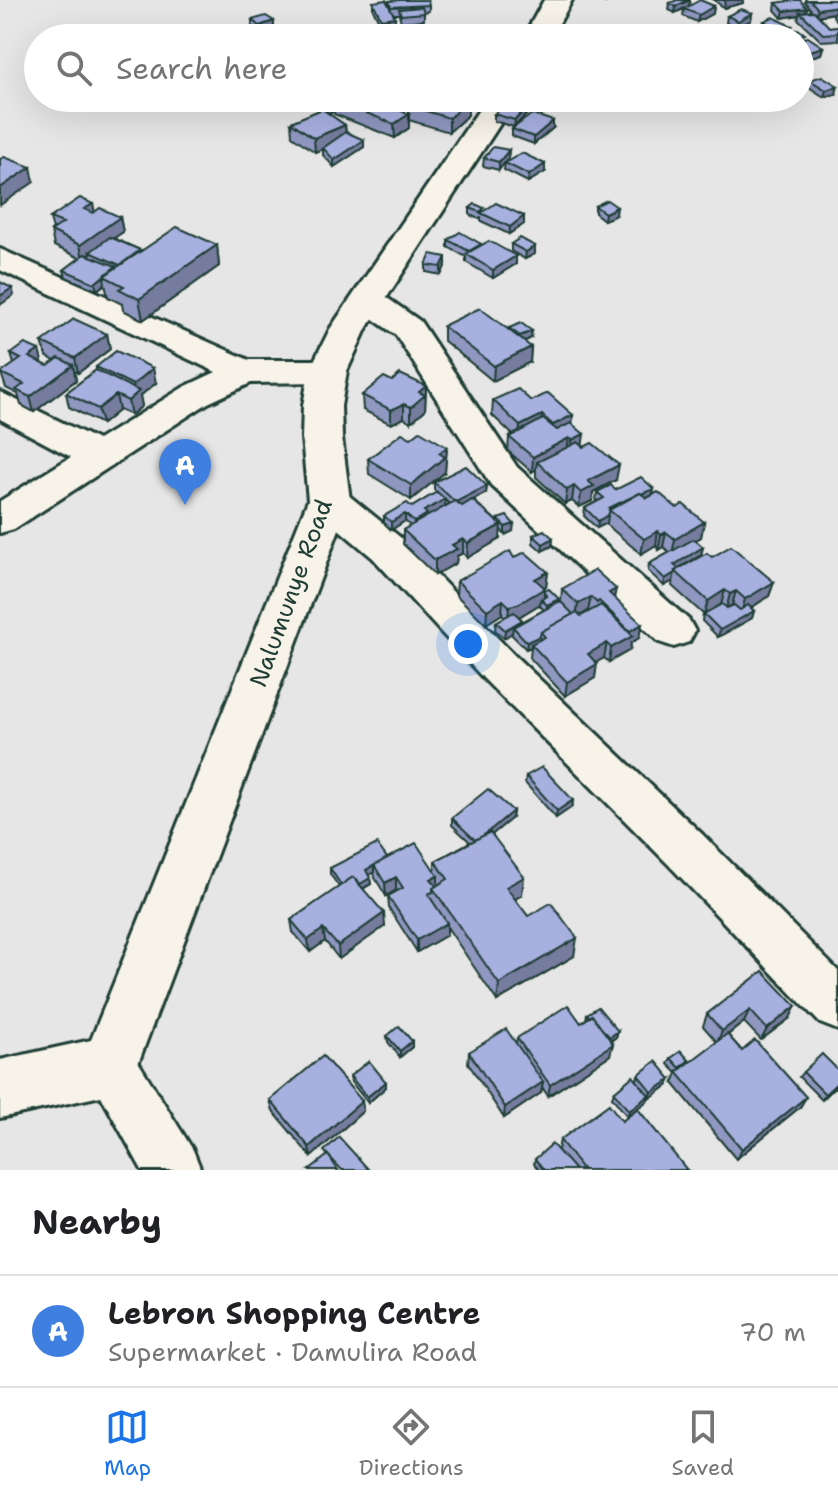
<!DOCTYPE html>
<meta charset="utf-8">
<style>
:root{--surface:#fff;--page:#f2f2f2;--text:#202124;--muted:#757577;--line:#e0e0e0;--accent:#1a73e8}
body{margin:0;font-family:"Shantell Sans",sans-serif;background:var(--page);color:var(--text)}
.you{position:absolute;left:468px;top:644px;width:28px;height:28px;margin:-20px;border:6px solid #fff;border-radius:50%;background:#1a73e8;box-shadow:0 0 0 12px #1a73e833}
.badge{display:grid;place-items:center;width:52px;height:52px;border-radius:50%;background:var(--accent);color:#fff;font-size:26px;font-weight:700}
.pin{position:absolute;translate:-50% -66px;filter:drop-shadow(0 2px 4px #0008)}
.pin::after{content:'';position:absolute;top:42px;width:28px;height:24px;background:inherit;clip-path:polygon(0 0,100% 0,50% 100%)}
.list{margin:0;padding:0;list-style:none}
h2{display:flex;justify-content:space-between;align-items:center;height:104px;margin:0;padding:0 32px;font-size:34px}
h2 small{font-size:26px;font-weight:400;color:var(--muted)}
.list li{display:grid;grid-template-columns:52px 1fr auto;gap:24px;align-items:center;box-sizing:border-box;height:112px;padding:0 32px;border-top:2px solid var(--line)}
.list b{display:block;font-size:30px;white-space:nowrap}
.list p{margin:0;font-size:26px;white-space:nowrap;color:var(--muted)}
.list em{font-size:26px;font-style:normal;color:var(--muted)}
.icon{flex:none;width:44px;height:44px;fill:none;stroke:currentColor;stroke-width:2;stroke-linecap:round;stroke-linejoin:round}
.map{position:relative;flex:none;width:838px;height:1170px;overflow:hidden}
.search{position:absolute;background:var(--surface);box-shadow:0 8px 32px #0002;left:24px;right:24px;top:24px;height:88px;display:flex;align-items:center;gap:20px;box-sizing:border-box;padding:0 28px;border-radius:44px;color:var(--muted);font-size:30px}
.sheet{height:216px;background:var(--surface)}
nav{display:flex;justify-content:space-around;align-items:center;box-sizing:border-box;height:112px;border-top:2px solid var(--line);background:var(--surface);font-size:22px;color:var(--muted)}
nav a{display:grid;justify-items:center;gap:4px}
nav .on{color:var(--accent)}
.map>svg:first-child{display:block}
</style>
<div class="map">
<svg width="838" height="1170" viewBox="0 0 838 1170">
<rect width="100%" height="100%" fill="#e7e6e6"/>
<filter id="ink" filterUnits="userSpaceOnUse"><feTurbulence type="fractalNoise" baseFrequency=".0125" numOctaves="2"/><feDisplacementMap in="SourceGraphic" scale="16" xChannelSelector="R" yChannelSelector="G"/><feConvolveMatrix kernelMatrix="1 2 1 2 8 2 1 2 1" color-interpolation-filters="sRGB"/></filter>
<g filter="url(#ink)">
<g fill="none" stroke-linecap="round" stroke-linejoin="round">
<g stroke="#1f3d34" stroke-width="6">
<g id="street">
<path d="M0 249 249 360H328L340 363 345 371 340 379 328 382 251 383 208 403 14 529 0 533V501L71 457 0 419V392L98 440 184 387 216 372 0 270Z"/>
<path d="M368 290 380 293 420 321 517 467 689 620 695 631 689 642 674 647 659 642 491 485 396 335 356 307 352 300 356 293Z"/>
<path d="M329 487 342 490 401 538 514 655 703 835 838 971V1030L820 1023 669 865 484 679 373 558 316 510 310 500 316 490Z"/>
<path d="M110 1039 129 1047 193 1150 201 1170H142L84 1065 91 1047Z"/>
</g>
</g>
<g stroke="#1f3d34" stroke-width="6">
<g id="secondary">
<path d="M544 0H572L551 38H523Z"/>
<path d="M487 98H517L366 329 347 371 341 406 342 438 350 500 130 1085 110 1094 0 1118V1060L91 1040 308 500 302 438 303 406 309 371 330 329Z"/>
</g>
</g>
<use href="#street" fill="#f7f3e8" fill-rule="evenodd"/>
<use href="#secondary" fill="#f7f3e8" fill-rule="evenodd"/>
</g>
<g fill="#9097c1" stroke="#1f3d34" stroke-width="2" fill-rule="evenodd">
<path d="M593 0H609L606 3Z"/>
<path d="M690 0 689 6H714L713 13 697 22 683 16 684 9 688 7 675 13 669 10 670 3Z"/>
<path d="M714 0H743V3L724 8Z"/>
<path d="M805 0 838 1V22L833 16 834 13 819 16 829 27 838 26V40L821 41 798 19 799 15 782 18 775 10 776 3 807 8 806 12 812 11 805 2Z"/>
<path d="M389 1 429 5V11L424 12V20L401 22 399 14H393L395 24 381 26 373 9V2L389 6Z"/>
<path d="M752 13 751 20 737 28 726 23 727 16Z"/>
<path d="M252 20 274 28 260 33 252 27Z"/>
<path d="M764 21 791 31 823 47 821 54 808 58 800 57V38H782V37L779 38H760L758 37 760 30 763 28Z"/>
<path d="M810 80 836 94 824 97 809 87Z"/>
<path d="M308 98H367L409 114 408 98H459L468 115 449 132 409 120V128L395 138 334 114 333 110 331 113 323 110 345 125 346 133 364 140V147L334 167 323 155V149L315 152 292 136 291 122 322 110 308 105Z"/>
<path d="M494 114H527L514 127 494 121Z"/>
<path d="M553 128 534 144 512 136V129Z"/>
<path d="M509 150 508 158 499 170 483 166 484 158Z"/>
<path d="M505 163 545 172 528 182 504 170Z"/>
<path d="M93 204 94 212 120 217 123 232 113 238 140 250 217 245 219 266 143 320 123 310 122 304 108 297 105 284 97 290 66 277 64 270 80 258 54 246 51 231 53 230 50 218Z"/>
<path d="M595 206 616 215 604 220 595 213Z"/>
<path d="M470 208 484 211 524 216V224L509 234 481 221V218L479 219 470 215Z"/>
<path d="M448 240 481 244V246L516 256V264L493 278 466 262V257L448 247Z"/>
<path d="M511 244 535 246V254L525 259 511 251Z"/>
<path d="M446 264 441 275 426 272V265Z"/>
<path d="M443 326 509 330V328L531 338 524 342 531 347 530 362 493 381 443 340Z"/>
<path d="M107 334 110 349 78 373 74 371 76 380 34 412 21 405 18 394 6 388 1 373 14 364 11 354 48 366 55 361 46 356 42 342Z"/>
<path d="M96 367 156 383 140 396 142 406 131 415 119 410 102 424 69 407 66 393 96 370Z"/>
<path d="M392 381 426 386 425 410 411 422 404 418 391 424 363 410 362 395Z"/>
<path d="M493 400 531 401 572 424 583 446 616 480 593 492 592 501 579 507 572 501 565 504 536 477V469L532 472 508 451 509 437 512 434 492 415Z"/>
<path d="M411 438 447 447 445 472 411 500 369 474 368 459Z"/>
<path d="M434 482 487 486 486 493 473 500 498 522V519L513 531 505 535 500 529V539L467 558 463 553 457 556 456 563 435 575 403 544V530L410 526 405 521 391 530 384 523V516L412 507 437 492 434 490ZM445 500 449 504 441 508Z"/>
<path d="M654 489 653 495 704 522 701 537 695 540 703 547 701 555 678 569H679L712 557 774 582 769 596 751 608 754 611 752 618 718 637 702 621 703 614 672 586 673 581 664 586 648 571 649 564 670 552 663 547 658 550 656 545 641 554 607 525V523L597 528 584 516 585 508 598 501 596 500 597 492 615 490Z"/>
<path d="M533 535 553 538 552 546 542 551 533 543Z"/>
<path d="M514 558 548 572 546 586 544 587V591L558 602 561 601 562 589 614 598 639 638 631 643 630 650 609 662 604 658 596 662 595 678 565 696 530 658 531 647 526 649 512 635V633L504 638 495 630 496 622 505 617 502 614 486 624 456 595 457 581ZM540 604V606L544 610 522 622V620L519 617Z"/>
<path d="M526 776 573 800 572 807 556 818 525 783Z"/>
<path d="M513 811 512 818 492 834 522 895 515 899 528 916 574 956 497 1001 447 927V935L417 952 389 908 388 896 397 891 396 890 386 896 375 878 374 872 369 875 371 884 363 889 385 926 339 959 325 941 310 952 293 932 291 920 339 887 330 874V868L387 858 435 871V861L470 842 452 825V818Z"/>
<path d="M763 971 790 1018 761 1040 744 1022 728 1035 742 1051 806 1097 800 1107 736 1159 673 1083 677 1073 668 1064 671 1058 689 1060 688 1064 717 1042 703 1026 707 1014Z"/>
<path d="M587 1014 618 1031 616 1037 611 1041 610 1055 548 1096 542 1087 541 1093 504 1118 468 1063 469 1052 516 1043 517 1038 581 1023 586 1019Z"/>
<path d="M387 1036 412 1041V1047L400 1057 388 1042Z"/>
<path d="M803 1072 838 1084 822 1100 799 1077Z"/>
<path d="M638 1075 671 1079 668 1085 650 1098 648 1096 647 1101 627 1116 612 1097 614 1092 637 1080Z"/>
<path d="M350 1076 386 1082V1087L368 1103 351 1082Z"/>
<path d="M270 1100 362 1101 363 1111 311 1157 273 1111Z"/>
<path d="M622 1121 687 1170H539L534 1164 535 1159 558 1150 560 1140Z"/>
</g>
<g fill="#767b9d" stroke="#1f3d34" stroke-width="2">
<path d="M690 0 689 6 675 13 676 6Z"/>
<path d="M725 0H743V3L724 8Z"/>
<path d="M714 6 713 13 697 22 699 15Z"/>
<path d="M838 6V13L835 9 834 13 816 16 818 9Z"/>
<path d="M807 8 805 14 800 12 799 15 782 18 784 11Z"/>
<path d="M752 13 751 20 737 28 738 21Z"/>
<path d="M395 17V24L381 26V19Z"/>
<path d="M274 21V28L260 33 259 26Z"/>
<path d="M792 26 790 33H783L782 37 779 38H770L771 35Z"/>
<path d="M823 47 821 54 808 58 810 51Z"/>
<path d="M838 86 836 94 824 97 826 90Z"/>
<path d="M468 101V115L449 132V118Z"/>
<path d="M527 107V114L514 127 515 120Z"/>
<path d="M409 114V128L395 138 394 124Z"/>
<path d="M553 121V128L534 144V137Z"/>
<path d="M345 125 346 139 315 152 314 138Z"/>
<path d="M364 140V147L334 167V160Z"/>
<path d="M509 150 508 158 499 170V162Z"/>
<path d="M545 164V172L528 182 529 175Z"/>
<path d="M31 167 34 182 0 205V188Z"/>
<path d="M93 204 96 218 84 209Z"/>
<path d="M617 207 616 215 604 220 605 213Z"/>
<path d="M524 216V224L509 234 510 227Z"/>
<path d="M120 217 123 232 92 253 90 252 91 254 83 259 80 245Z"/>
<path d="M217 245 219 266 143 320 139 299Z"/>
<path d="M535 246V254L525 259 526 252Z"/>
<path d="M516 256V264L493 278V270Z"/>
<path d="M446 257V264L441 275V267Z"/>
<path d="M104 276 105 284 97 290 95 283Z"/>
<path d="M12 288 14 295 0 305V296Z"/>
<path d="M532 331 531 338 520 344V336Z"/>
<path d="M107 334 110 349 78 373 75 358Z"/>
<path d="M531 347 530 362 493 381 494 366Z"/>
<path d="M39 350 43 365 29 357Z"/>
<path d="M73 365 76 380 34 412 30 397Z"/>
<path d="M153 368 156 383 140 396 142 406 131 415 128 401 135 395 133 385Z"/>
<path d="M426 386 425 410 411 422V407L419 392Z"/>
<path d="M116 395 119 410 102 424 98 409Z"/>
<path d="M404 404V418L391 424V410Z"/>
<path d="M542 415 541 429 519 440 520 426Z"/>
<path d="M573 415 572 430 551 439 553 425Z"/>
<path d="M584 434 582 449 571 455 572 440Z"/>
<path d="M569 438 567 452 537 462 536 469 532 472 533 457Z"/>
<path d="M447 447 445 472 411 500V485L439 453Z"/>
<path d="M619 465 616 480 593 492 592 501 579 507 581 493 588 481Z"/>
<path d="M487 486 486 493 455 510V502Z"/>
<path d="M574 486 572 501 565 504 567 490Z"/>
<path d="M654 489 652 496 609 510V508Z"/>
<path d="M445 499V506L414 529V522L424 511Z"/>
<path d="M405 514V521L391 530V522Z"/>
<path d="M608 515 607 523 597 528 598 521Z"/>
<path d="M704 522 701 537 672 554 675 539Z"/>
<path d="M514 524 513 531 505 535V527Z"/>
<path d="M501 525 500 539 467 558 468 543Z"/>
<path d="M658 531 656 545 641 554 644 539Z"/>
<path d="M666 532 663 547 658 550 661 535Z"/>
<path d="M553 538 552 546 542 551 543 544Z"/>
<path d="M463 539V553L457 556 456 563 435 575V560L452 545Z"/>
<path d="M703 547 701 555 672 572 674 565Z"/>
<path d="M548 572 546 586 534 593 535 579Z"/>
<path d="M675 573 673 581 664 586 665 579Z"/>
<path d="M774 582 769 596 741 614 745 599Z"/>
<path d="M545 588 543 601 541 599 540 604 517 618 508 620 509 606Z"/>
<path d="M616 589 613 603 609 593Z"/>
<path d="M725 590 721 605 704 615 708 601Z"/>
<path d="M736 591 732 605 726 609 730 594Z"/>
<path d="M591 597 588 611 576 618 578 604Z"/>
<path d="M559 599 558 606 546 612 547 605Z"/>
<path d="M503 600 502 614 486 624 487 610Z"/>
<path d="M754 611 752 618 718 637 720 630Z"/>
<path d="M522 620V627H513L512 633 504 638 505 630Z"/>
<path d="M642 624 639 638 631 643 630 650 609 662 611 648 629 638 630 631Z"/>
<path d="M540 636 539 644H531V647L526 649 527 642Z"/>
<path d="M607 643 604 658 586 668 588 654Z"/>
<path d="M597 664 595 678 565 696 567 682Z"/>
<path d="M573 800 572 807 556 818 557 811Z"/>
<path d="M513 811 512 818 476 848V841Z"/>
<path d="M374 865V872L366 877V870Z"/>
<path d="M438 876V888L431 879Z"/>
<path d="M396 877V890L386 896 385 883Z"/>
<path d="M524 877 522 895 504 905 506 887Z"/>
<path d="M370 878 371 884 360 890V884Z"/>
<path d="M384 913 385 926 339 959 338 946Z"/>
<path d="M447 923V935L417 952V940Z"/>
<path d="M323 929 325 941 310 952 308 940Z"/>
<path d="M577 938 574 956 497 1001 499 984Z"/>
<path d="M796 1006 790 1018 761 1040 767 1029Z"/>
<path d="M750 1010 744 1022 717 1043 722 1031Z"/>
<path d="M618 1031 616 1037 608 1042 610 1037Z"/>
<path d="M412 1041V1047L400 1057V1051Z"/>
<path d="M613 1044 610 1055 548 1096 550 1085Z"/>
<path d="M671 1079 668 1085 650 1098 652 1092Z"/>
<path d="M386 1082V1087L368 1103 367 1097Z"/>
<path d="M543 1082 541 1093 504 1118 505 1107Z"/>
<path d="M838 1082V1084L822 1100 825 1094Z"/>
<path d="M649 1095 647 1101 627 1116 629 1111Z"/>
<path d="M806 1097 800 1107 736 1159 742 1149Z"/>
<path d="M362 1101 363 1111 311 1157 309 1147Z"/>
</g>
<g fill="#a8b0e0" stroke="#1f3d34" stroke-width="2">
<path d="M386 0 395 17 381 19 373 2Z"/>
<path d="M400 0H428L429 5 391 7 389 1Z"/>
<path d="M677 0H689L676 6 670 3Z"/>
<path d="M700 0 714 6 699 15 684 9Z"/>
<path d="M795 0H800L807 8 784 11 776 3Z"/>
<path d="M810 0H837L838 6 818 9Z"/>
<path d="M422 7 424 13 401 15 399 9Z"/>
<path d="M741 9 752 13 738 21 727 16Z"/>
<path d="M814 11 829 27 838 26V33L823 34 800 12Z"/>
<path d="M266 16 274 21 259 26 252 20Z"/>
<path d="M773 17 792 26 771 35 760 30 771 25 764 21Z"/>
<path d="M798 29 805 34 790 38 783 33Z"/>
<path d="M808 37 823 47 810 51H803L800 49V39Z"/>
<path d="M822 76 838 86 826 90 810 80Z"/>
<path d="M308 98H336L333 100V103L330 105Z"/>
<path d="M336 98H367L409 114 394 124 333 100Z"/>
<path d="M417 98H459L468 101 449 118 409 106Z"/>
<path d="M507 101 527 107 515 120 494 114Z"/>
<path d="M322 109 345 125 314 138 291 122Z"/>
<path d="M532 114 553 121 534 137 512 129Z"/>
<path d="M346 132 364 140 334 160 323 148Z"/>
<path d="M493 147 509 150 499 162 484 158Z"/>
<path d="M522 153 545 164 529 175 505 163Z"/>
<path d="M4 157 31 167 0 188V159Z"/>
<path d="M80 198 93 204 84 209 93 213 100 208 120 217 80 245 51 231 63 223 50 218Z"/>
<path d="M607 200 617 207 605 213 595 206Z"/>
<path d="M496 203 524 216 510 227 481 213Z"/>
<path d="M475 204 484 208 480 212 470 208Z"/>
<path d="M177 227 217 245 139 299 119 289 124 286 104 276Z"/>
<path d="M460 232 481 244 469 251 448 240Z"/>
<path d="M110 237 140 250 120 265 90 252Z"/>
<path d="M520 238 535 246 526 252 511 244Z"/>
<path d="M489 241 516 256 493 270 466 254Z"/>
<path d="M85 254 116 266 95 283 64 270Z"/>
<path d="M431 254 446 257 441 267 426 265Z"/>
<path d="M0 282 12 288 0 296Z"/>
<path d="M480 308 531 347 494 366 443 326Z"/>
<path d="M74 319 107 334 75 358 42 342Z"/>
<path d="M521 323 532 331 520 336 509 328Z"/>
<path d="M25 344 39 350 29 357 48 366 59 358 73 365 30 397 16 390 24 384 1 373 21 359 11 354Z"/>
<path d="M116 351 153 368 133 385 96 367Z"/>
<path d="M96 370 139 391 128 401 116 395 98 409 66 393Z"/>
<path d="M400 374 426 386 419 392 425 395 411 407 404 404 391 410 362 395 384 377 392 381Z"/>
<path d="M518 389 531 401 548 393 573 415 553 425 542 415 520 426 493 400Z"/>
<path d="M543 419 557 430 571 423 584 434 572 440 569 438 533 457 509 437Z"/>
<path d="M420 431 447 447 439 453 445 457 411 485 368 459 402 433 411 438Z"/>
<path d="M578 442 584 447 592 443 619 465 588 481 594 486 581 493 574 486 567 490 537 462Z"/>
<path d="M466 466 487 486 456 502 454 501 434 482Z"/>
<path d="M641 477 654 489 641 494 640 493 609 508 610 510 608 515 598 521 585 508 604 498 597 492 611 485 615 490Z"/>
<path d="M437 492 445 499 424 511 427 514 414 522 405 514 391 522 384 516 407 503 412 507Z"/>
<path d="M658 492 677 508 683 504 704 522 675 539 666 532 661 535 658 531 644 539 609 510 640 493 647 498Z"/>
<path d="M472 500 501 525 468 543 463 539 452 545 457 549 435 560 403 530 455 501 462 506Z"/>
<path d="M507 516 514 524 505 527 498 519Z"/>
<path d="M544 530 553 538 543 544 533 535Z"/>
<path d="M694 539 703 547 674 565 679 569 675 571 676 572 665 579 649 564Z"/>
<path d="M731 546 774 582 745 599 736 591 730 594 725 590 708 601 675 571 707 553 712 557Z"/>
<path d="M510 551 514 558 525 552 548 572 535 579 545 588 518 604 509 606 503 600 487 610 457 581Z"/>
<path d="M595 570 616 589 609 593 642 624 630 631 599 601 597 603 591 597 578 604 562 589Z"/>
<path d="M549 589 559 599 547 605 541 599 547 596 544 593V591Z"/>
<path d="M560 601 573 614 541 632 540 636 527 642 513 627Z"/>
<path d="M722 604 727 608 734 605 740 610 748 605 754 611 720 630 704 614Z"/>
<path d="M601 605 633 636 611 648 607 643 588 654 597 664 567 682 531 644 545 637 541 632 577 612 581 616Z"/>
<path d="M514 612 522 620 505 630 496 622Z"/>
<path d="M542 767 573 800 557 811 526 776Z"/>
<path d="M488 789 513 811 483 836 475 840 452 818Z"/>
<path d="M490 832 524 877 506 887 528 916 551 903 577 938 499 984 433 888 448 879 435 861Z"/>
<path d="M416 843 438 876 431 879 436 886 433 888V892L428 894 447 923 417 940 388 896 403 888 396 877 385 883 374 865Z"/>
<path d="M377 844 387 858 366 870 370 878 360 884 357 879 355 880 353 877 341 885 330 868Z"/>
<path d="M353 877 384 913 338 946 323 929 308 940 291 920Z"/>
<path d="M763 971 796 1006 767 1029 750 1010 722 1031 707 1014Z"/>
<path d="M568 1005 581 1023 592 1015 613 1044 550 1085 517 1038Z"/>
<path d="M598 1007 618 1031 610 1037 602 1029 592 1015 590 1017 587 1014Z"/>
<path d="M399 1026 412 1041 400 1051 387 1036Z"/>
<path d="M506 1029 543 1082 505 1107 469 1052Z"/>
<path d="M727 1034 742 1051 755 1040 806 1097 742 1149 677 1072Z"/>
<path d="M681 1051 689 1060 680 1068 671 1058Z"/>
<path d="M822 1054 838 1070V1082L825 1094 803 1072Z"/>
<path d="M323 1056 362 1101 309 1147 270 1100Z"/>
<path d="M369 1061 386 1082 367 1097 350 1076Z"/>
<path d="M656 1061 671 1079 652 1092 638 1075Z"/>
<path d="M633 1076 649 1095 629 1111 614 1092Z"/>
<path d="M609 1104 622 1121 638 1109 687 1170H583L560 1140Z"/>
<path d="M339 1137 369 1170H342L324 1151Z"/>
<path d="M552 1144 575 1170H544L535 1159Z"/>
<path d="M328 1155 338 1170H309Z"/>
</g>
</g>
<g text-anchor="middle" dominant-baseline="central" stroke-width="6" stroke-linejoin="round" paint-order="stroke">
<g font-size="24" fill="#1f3d34" stroke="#f7f3e8">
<text transform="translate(291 593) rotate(-70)">Nalumunye Road</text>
</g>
</g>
</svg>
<div class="you"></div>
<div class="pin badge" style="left:185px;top:505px;background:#3f7fe0">A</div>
<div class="search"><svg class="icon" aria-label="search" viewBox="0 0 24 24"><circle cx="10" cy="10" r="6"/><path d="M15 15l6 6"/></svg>Search here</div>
</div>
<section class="sheet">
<h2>Nearby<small></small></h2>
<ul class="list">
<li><span class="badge" style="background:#3f7fe0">A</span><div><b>Lebron Shopping Centre</b><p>Supermarket · Damulira Road</p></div><em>70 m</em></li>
</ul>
</section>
<nav>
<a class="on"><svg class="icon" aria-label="map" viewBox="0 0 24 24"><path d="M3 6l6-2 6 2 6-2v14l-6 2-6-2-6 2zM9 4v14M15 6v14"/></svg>Map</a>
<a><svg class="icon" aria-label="directions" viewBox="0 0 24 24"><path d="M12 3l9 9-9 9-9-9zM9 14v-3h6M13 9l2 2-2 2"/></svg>Directions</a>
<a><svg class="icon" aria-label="saved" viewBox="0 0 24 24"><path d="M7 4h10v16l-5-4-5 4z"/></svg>Saved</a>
</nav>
